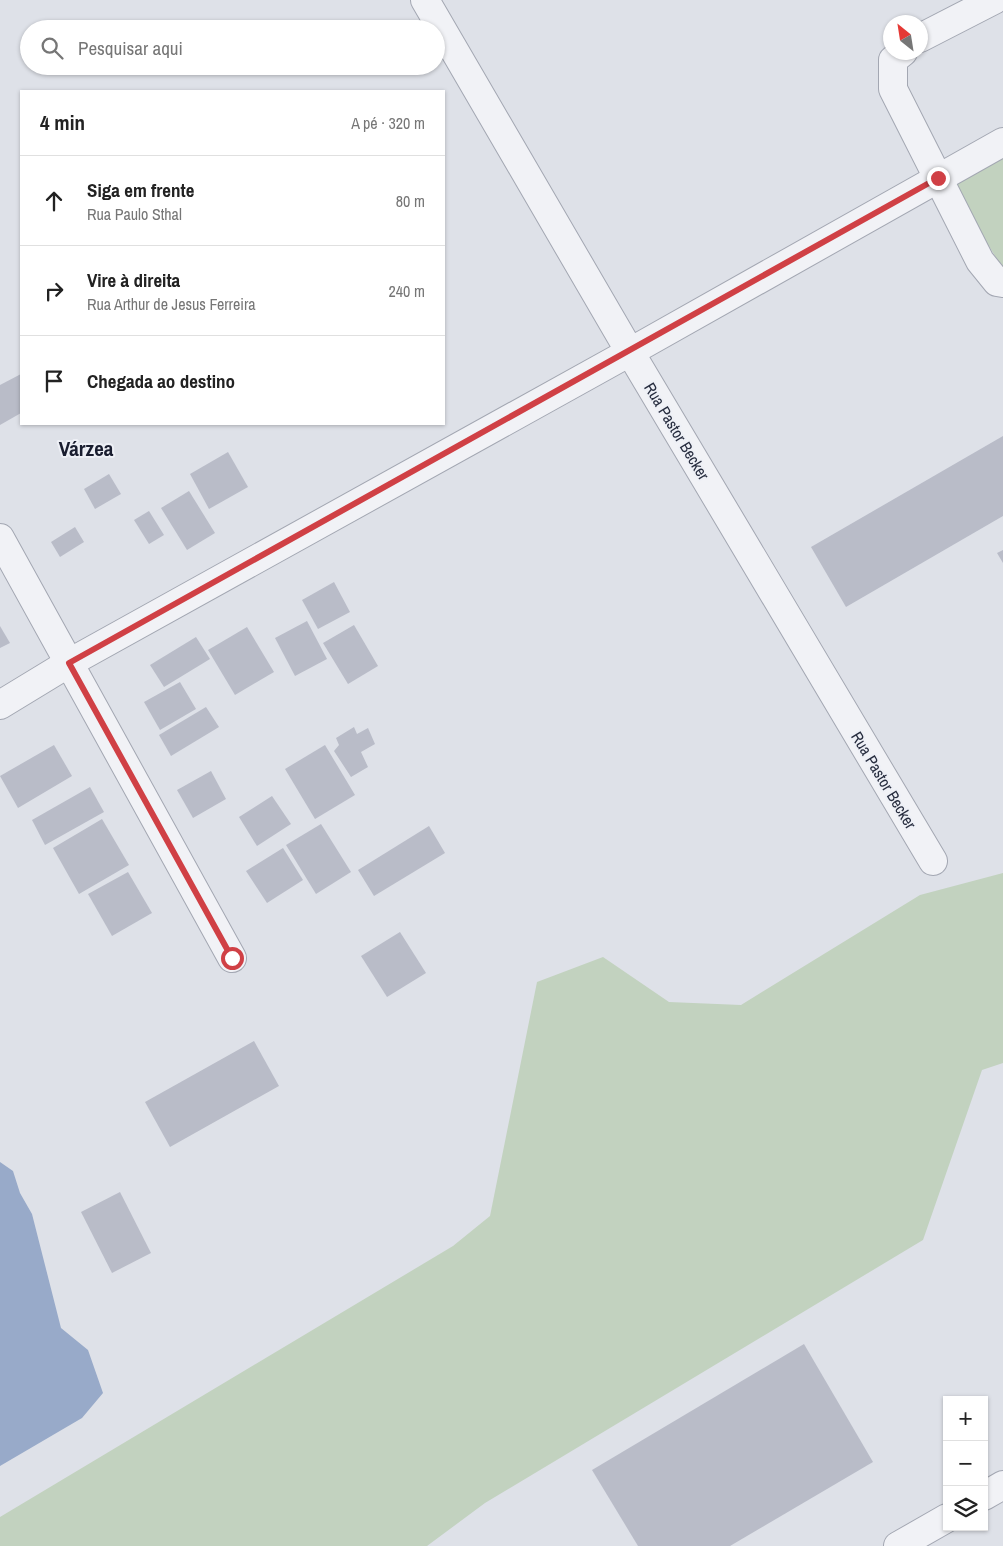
<!DOCTYPE html>
<html lang="pt">
<meta charset="utf-8">
<style>
:root{--surface:#fff;--page:#f6f6f6;--text:#222;--muted:#767676;--line:#e0e0e0}
body{margin:0;font-family:"Archivo Narrow",sans-serif;background:var(--page);color:var(--text)}
.controls{position:absolute;right:15px;bottom:15px;display:grid;overflow:hidden;border-radius:0px;box-shadow:0 1px 4px #0004}
.controls button{width:45px;height:45px;display:grid;place-items:center;padding:0;border:0;border-bottom:1px solid var(--line);background:var(--surface);color:var(--text);font:25px sans-serif}
.compass{position:absolute;left:883px;top:15px;width:45px;height:45px;border-radius:50%;background:var(--surface);box-shadow:0 1px 4px #0004;rotate:330deg}
.stop{position:absolute;width:15px;height:15px;margin:-11px;border:4px solid #d04045;border-radius:50%;background:#fff}
.stop.end{background:#d04045;border-color:#fff;box-shadow:0 1px 5px #0008}
.list{margin:0;padding:0;list-style:none}
h2{display:flex;justify-content:space-between;align-items:center;height:65px;margin:0;padding:0 20px;font-size:21px}
h2 small{font-size:16px;font-weight:400;color:var(--muted)}
.list li{display:grid;grid-template-columns:32px 1fr auto;gap:15px;align-items:center;box-sizing:border-box;height:90px;padding:0 20px;border-top:1px solid var(--line)}
.list b{display:block;font-size:19px;white-space:nowrap}
.list p{margin:0;font-size:16px;white-space:nowrap;color:var(--muted)}
.list em{font-size:16px;font-style:normal;color:var(--muted)}
.icon{flex:none;width:28px;height:28px;fill:none;stroke:currentColor;stroke-width:2;stroke-linecap:round;stroke-linejoin:round}
.map{position:relative;flex:none;width:1003px;height:1546px;overflow:hidden}
.search{position:absolute;background:var(--surface);box-shadow:0 1px 4px #0004;left:20px;top:20px;width:425px;height:55px;display:flex;align-items:center;gap:12px;box-sizing:border-box;padding:0 18px;border-radius:28px;color:var(--muted);font-size:19px}
.panel{position:absolute;background:var(--surface);box-shadow:0 1px 4px #0004;left:20px;top:90px;width:425px;height:335px;border-radius:0px}
.map>svg:first-child{display:block}
</style>
<div class="map">
<svg width="1003" height="1546" viewBox="0 0 1003 1546">
<rect width="100%" height="100%" fill="#dee1e8"/>
<g fill="#c2d2bf">
<path d="M1003 157V269L952 186Z"/>
<path d="M1003 873V1063L982 1070 923 1240 485 1503 427 1546H0V1517L453 1246 490 1216 537 982 603 957 669 1002 741 1005 920 895Z"/>
</g>
<path fill="#98aac9" d="M0 1162 13 1171 20 1193 32 1214 61 1328 88 1350 103 1393 82 1418 0 1466Z"/>
<g fill="#b9bcc8">
<path d="M21 374V413L0 425V385Z"/>
<path d="M1003 436V516L846 607 811 547Z"/>
<path d="M228 452 248 487 209 509 190 474Z"/>
<path d="M109 474 121 494 95 509 84 489Z"/>
<path d="M189 491 215 533 187 550 161 508Z"/>
<path d="M149 511 164 535 149 544 134 520Z"/>
<path d="M75 527 84 542 60 557 51 542Z"/>
<path d="M1003 550V563L997 553Z"/>
<path d="M334 582 350 612 318 629 302 600Z"/>
<path d="M307 621 327 659 295 676 275 638Z"/>
<path d="M354 625 378 666 348 684 323 643Z"/>
<path d="M0 626 10 643 0 648Z"/>
<path d="M247 627 274 672 235 695 208 650Z"/>
<path d="M196 637 210 659 164 687 150 665Z"/>
<path d="M180 682 196 709 160 730 144 702Z"/>
<path d="M206 707 219 727 171 756 159 735Z"/>
<path d="M354 727 357 734 368 728 375 744 361 752 368 767 351 777 334 751 339 745 336 738Z"/>
<path d="M54 745 72 776 18 808 0 776Z"/>
<path d="M325 745 355 795 315 819 285 769Z"/>
<path d="M211 771 226 799 193 818 177 790Z"/>
<path d="M90 787 104 812 45 845 32 820Z"/>
<path d="M272 796 291 824 257 846 239 817Z"/>
<path d="M102 819 129 865 79 894 53 848Z"/>
<path d="M321 824 351 872 316 894 286 845Z"/>
<path d="M429 826 445 853 374 896 358 870Z"/>
<path d="M283 848 303 880 267 903 246 871Z"/>
<path d="M128 872 152 913 112 936 88 894Z"/>
<path d="M400 932 426 973 387 997 361 956Z"/>
<path d="M254 1041 279 1086 170 1147 145 1102Z"/>
<path d="M120 1192 151 1253 112 1273 81 1212Z"/>
<path d="M804 1344 873 1462 730 1546H638L592 1470Z"/>
</g>
<g fill="none" stroke-linecap="round" stroke-linejoin="round">
<g stroke="#a3a7b2" stroke-width="30">
<g id="minor">
<path d="M425 0 630 352 933 861"/>
<path d="M920 38 994 0"/>
<path d="M903 52 893 60V89L980 261 997 282 1003 283"/>
<path d="M0 538 232 958"/>
<path d="M0 705 69 663 630 352 1003 142"/>
<path d="M984 1496 1003 1485"/>
<path d="M898 1546 947 1518"/>
</g>
</g>
<use href="#minor" stroke="#f1f2f6" stroke-width="28"/>
</g>
<g fill="none" stroke-linecap="round" stroke-linejoin="round">
<path stroke="#d04045" stroke-width="6" d="M232 958 69 663 938 178"/>
</g>
<g text-anchor="middle" dominant-baseline="central" stroke-width="4" stroke-linejoin="round" paint-order="stroke">
<g font-size="16" fill="#272d3f" stroke="#eef0f6">
<text transform="translate(677 431) rotate(59)">Rua Pastor Becker</text>
<text transform="translate(884 780) rotate(59)">Rua Pastor Becker</text>
</g>
<g font-size="21" font-weight="bold" fill="#1a1e30" stroke="#eef0f6">
<text x="86" y="448">Várzea</text>
</g>
</g>
</svg>
<div class="controls">
<button>+</button>
<button>−</button>
<button><svg class="icon" aria-label="layers" viewBox="0 0 24 24"><path d="M12 4l9 5-9 5-9-5zM3 14l9 5 9-5"/></svg></button>
</div>
<svg class="compass" viewBox="-18 -18 36 36"><path d="M0-13l5 13h-10z" fill="#e53935"/><path d="M0 13l5-13h-10z" fill="#767676"/></svg>
<div class="stop" style="left:232px;top:958px"></div>
<div class="stop end" style="left:938px;top:178px"></div>
<div class="search"><svg class="icon" aria-label="search" viewBox="0 0 24 24"><circle cx="10" cy="10" r="6"/><path d="M15 15l6 6"/></svg>Pesquisar aqui</div>
<section class="panel">
<h2>4 min<small>A pé · 320 m</small></h2>
<ul class="list">
<li><svg class="icon" aria-label="ahead" viewBox="0 0 24 24"><path d="M12 20V5M6 11l6-6 6 6"/></svg><div><b>Siga em frente</b><p>Rua Paulo Sthal</p></div><em>80 m</em></li>
<li><svg class="icon" aria-label="right" viewBox="0 0 24 24"><path d="M7 20v-9h11M14 6l5 5-5 5"/></svg><div><b>Vire à direita</b><p>Rua Arthur de Jesus Ferreira</p></div><em>240 m</em></li>
<li><svg class="icon" aria-label="arrive" viewBox="0 0 24 24"><path d="M6 21V4h12l-3 4 3 4H6"/></svg><div><b>Chegada ao destino</b></div></li>
</ul>
</section>
</div>
